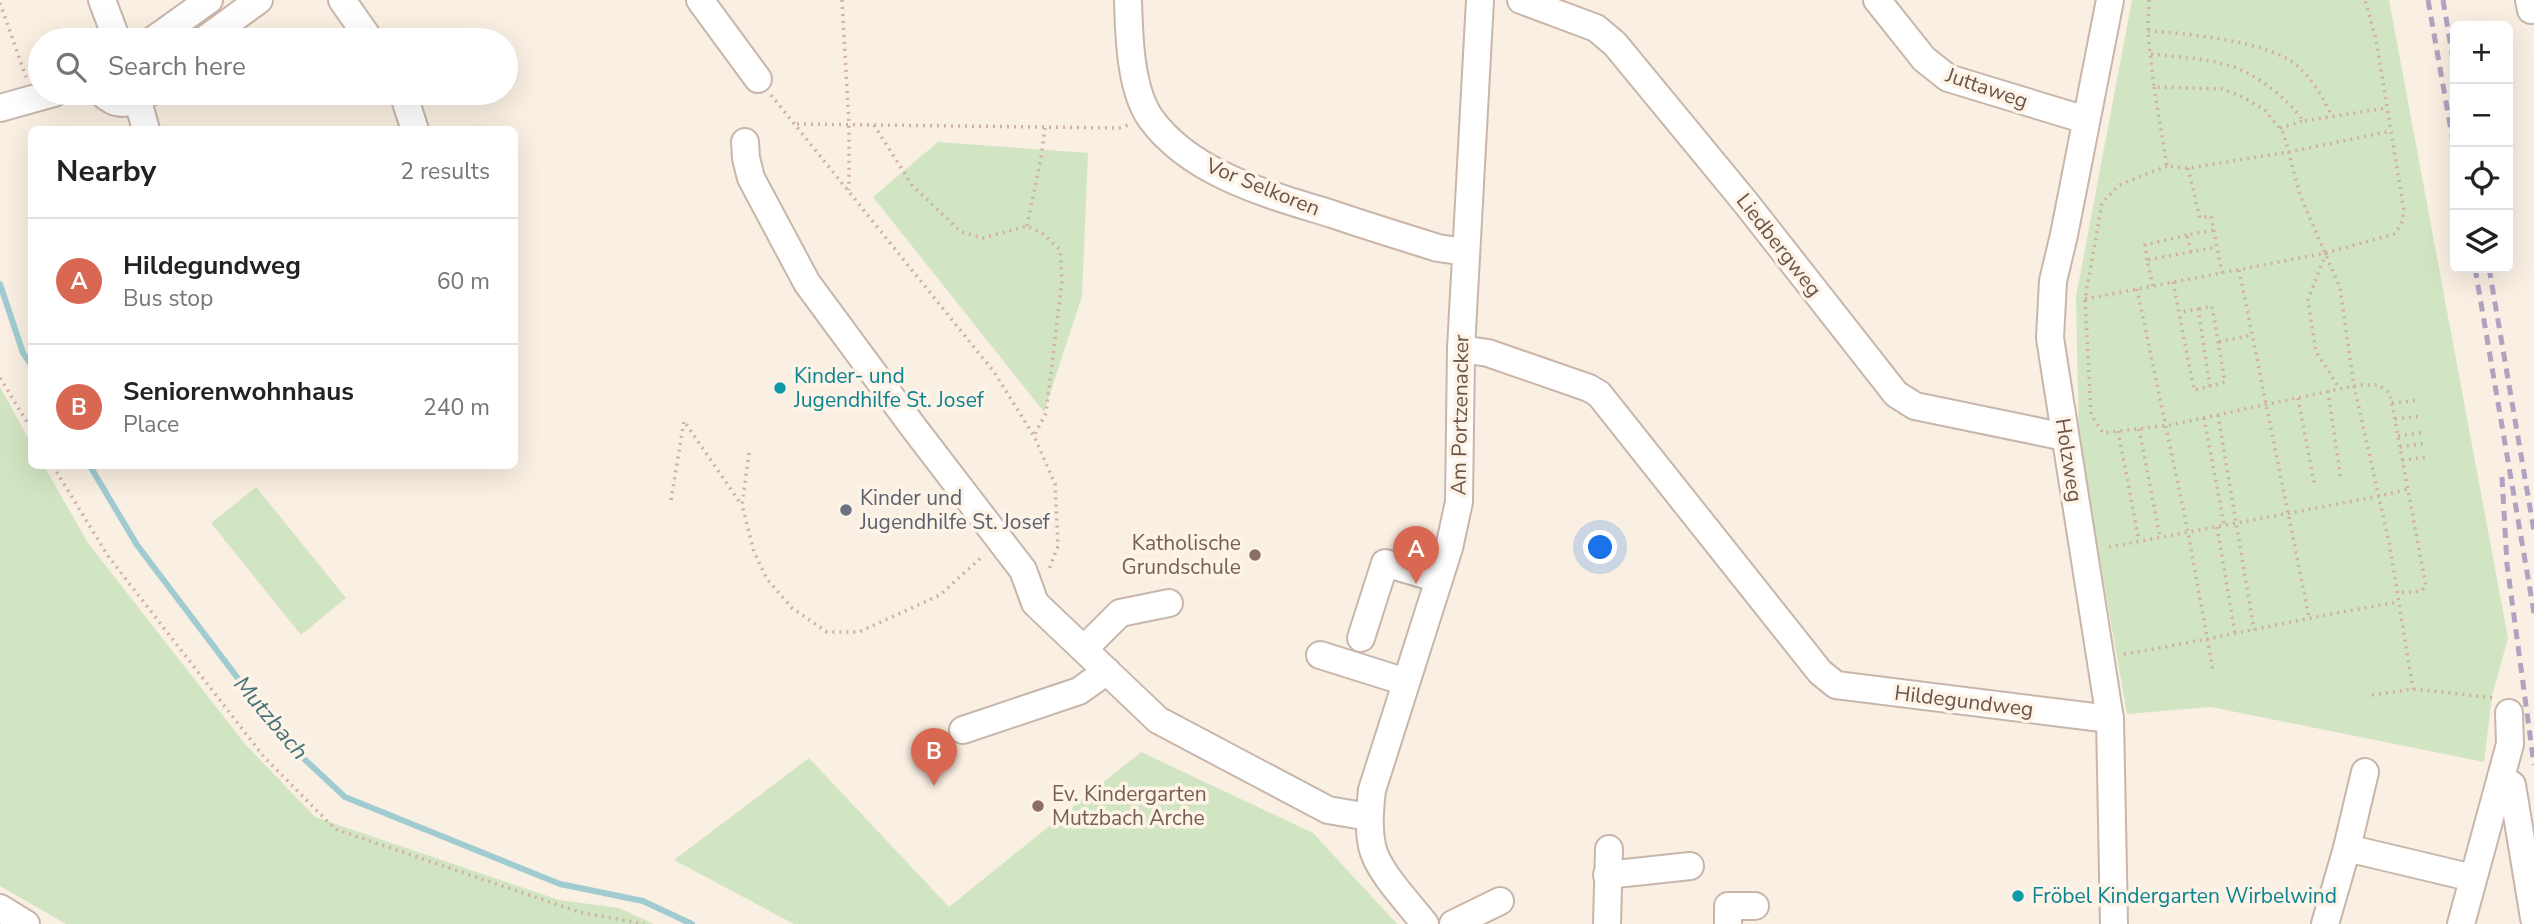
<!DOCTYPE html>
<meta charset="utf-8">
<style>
:root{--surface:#fff;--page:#f2f2f2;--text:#222;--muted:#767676;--line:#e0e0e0;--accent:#d86852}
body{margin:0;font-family:"Nunito Sans",sans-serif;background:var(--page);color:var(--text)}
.controls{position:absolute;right:21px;top:21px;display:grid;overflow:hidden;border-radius:10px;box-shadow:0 7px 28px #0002}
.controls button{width:63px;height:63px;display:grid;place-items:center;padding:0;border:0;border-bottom:2px solid var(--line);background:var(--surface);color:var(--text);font:35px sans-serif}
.you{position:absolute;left:1601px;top:548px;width:24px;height:24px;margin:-18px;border:5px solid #fff;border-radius:50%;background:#1a73e8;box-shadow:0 0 0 10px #1a73e833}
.badge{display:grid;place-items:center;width:46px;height:46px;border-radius:50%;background:var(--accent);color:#fff;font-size:23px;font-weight:700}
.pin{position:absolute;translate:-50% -58px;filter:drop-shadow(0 2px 4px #0008)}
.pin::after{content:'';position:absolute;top:37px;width:24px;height:21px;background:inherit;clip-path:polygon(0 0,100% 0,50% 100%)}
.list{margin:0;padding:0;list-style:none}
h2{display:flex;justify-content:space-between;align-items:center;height:91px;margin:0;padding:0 28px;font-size:30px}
h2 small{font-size:23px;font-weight:400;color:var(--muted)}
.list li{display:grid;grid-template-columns:46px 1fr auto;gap:21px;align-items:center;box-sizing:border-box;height:126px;padding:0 28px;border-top:2px solid var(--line)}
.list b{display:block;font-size:26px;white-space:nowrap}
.list p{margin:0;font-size:23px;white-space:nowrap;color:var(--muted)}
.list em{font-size:23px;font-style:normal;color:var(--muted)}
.icon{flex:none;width:38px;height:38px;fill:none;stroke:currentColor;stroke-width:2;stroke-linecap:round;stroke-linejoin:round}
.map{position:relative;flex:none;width:2534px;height:924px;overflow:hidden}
.search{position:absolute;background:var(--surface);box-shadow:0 7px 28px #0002;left:28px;top:28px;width:490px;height:77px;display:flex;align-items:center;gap:18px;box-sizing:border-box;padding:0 24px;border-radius:38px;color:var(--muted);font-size:26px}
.panel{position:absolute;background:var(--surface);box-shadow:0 7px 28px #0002;left:28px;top:126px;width:490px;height:343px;border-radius:10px}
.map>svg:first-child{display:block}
</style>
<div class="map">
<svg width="2534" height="924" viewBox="0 0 2534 924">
<rect width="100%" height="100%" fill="#f9efe2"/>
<g fill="#d2e5c2">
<path d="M2132 0H2389L2508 638 2492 696 2484 762 2211 707 2127 714 2079 441 2076 297Z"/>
<path d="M938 142 1088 153 1082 296 1044 412 873 197Z"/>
<path d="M0 387 31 443 32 466H44L88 543 245 744 315 817 559 900 619 908 654 924H66L0 886Z"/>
<path d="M256 487 346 598 301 635 211 523Z"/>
<path d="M1141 752 1313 833 1397 924H794L674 860 809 758 949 907Z"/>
</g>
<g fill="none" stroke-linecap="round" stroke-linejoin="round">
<g stroke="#a0ccd1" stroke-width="6">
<path d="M0 284 23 353 32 366"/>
<path d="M90 466 137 545 286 742 345 797 560 884 643 901 692 924"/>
</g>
<g stroke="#c9b6aa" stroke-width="30">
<g id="minor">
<path d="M102 0 117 40"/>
<path d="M342 0 370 40"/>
<path d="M700 0 758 79"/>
<path d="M1128 0C1129 35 1130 90 1151 119 1192 175 1270 195 1332 214 1367 226 1403 237 1438 248L1466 252"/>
<path d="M1521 0 1596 28 1615 44 1746 203 1896 394 1915 406 2065 437"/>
<path d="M1877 0 1924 59 1948 78 2086 120"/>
<path d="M2110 0 2064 235 2053 281 2050 338 2110 719 2114 924"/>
<path d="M2529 0 2531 10"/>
<path d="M153 40 209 0"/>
<path d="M204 40 259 0"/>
<path d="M102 93C117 108 133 104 149 93"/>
<path d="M403 93 415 130"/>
<path d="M138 101 146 130"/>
<path d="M0 108 54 93"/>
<path d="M745 142 746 158 751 178 807 283 914 428 1023 570 1035 603 1158 720 1328 810 1369 817"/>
<path d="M1461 349 1488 353 1589 388 1599 394 1820 672 1836 685 2110 719"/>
<path d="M1361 638 1385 563 1439 579"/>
<path d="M1084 649 1120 613 1169 603"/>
<path d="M1320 655 1406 682"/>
<path d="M963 730 1079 691 1107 671"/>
<path d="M2501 777 2512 785 2534 918"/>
<path d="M2347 848 2365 772"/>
<path d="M1607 875 1690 866"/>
<path d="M0 908 26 924"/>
<path d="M1425 924C1409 903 1377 871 1372 846 1368 827 1370 809 1372 790L1449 548 1459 502 1461 349 1480 0"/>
<path d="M1453 924 1500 901"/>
<path d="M1607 924 1609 849"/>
<path d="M1728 924V906H1755"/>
<path d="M2325 924 2347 848 2473 878"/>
<path d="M2461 924 2510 744 2509 713"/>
</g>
</g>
<g stroke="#d0b0a0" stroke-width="3.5" stroke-dasharray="2 5" stroke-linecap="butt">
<path d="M842 0 849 125V190"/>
<path d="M2149 0 2148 34 2154 87 2222 89 2243 97 2265 110 2284 134 2300 195 2340 288 2354 386 2389 542 2413 689"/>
<path d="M0 3 26 77"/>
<path d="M2148 31C2184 33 2267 41 2295 64 2312 78 2323 98 2332 116"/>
<path d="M2151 54C2177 57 2205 58 2231 66 2256 74 2289 99 2303 121L2387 108"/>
<path d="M2154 87 2167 166 2188 168 2289 152 2391 131"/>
<path d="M771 95 994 372 1034 436 1055 484 1058 546 1048 572"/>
<path d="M797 124 1119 128 1128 125"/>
<path d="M874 125 912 185 961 232 983 238 1027 226 1043 234 1060 250 1062 281 1046 413 1034 436"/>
<path d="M2280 128 2303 121"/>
<path d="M2167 166 2119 185 2102 203 2085 299 2091 414 2103 433 2170 425 2358 385H2379L2390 394 2426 586 2421 591 2398 593"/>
<path d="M2188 168 2200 218 2211 216 2222 273"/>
<path d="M1027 226 1041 158 1045 128"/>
<path d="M2191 252 2187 235 2214 230"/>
<path d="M2326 253 2308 300 2316 352 2340 389"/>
<path d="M2147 260 2145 245 2187 235"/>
<path d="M2239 270 2309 617"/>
<path d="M2173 282 2194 390 2210 386 2198 309 2179 312"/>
<path d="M2153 286 2147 260 2217 247"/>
<path d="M2137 289 2188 532 2213 671"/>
<path d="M2085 299 2326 253 2394 234 2401 225 2404 211 2376 39 2365 0"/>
<path d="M2199 309 2212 306 2225 382 2210 386"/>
<path d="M2219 342 2252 335"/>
<path d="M0 378 32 430"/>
<path d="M2328 391 2341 480"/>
<path d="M2298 398 2315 487"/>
<path d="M2392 403 2418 400"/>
<path d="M2218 415 2254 630"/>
<path d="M2204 418 2224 525"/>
<path d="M2395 419 2423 416"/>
<path d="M2139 429 2160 537"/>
<path d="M2118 431 2139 541"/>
<path d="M2398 436 2426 432"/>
<path d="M2400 447 2426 443"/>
<path d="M749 453 742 505 754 552 767 579 792 608 827 632H859L940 595 984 555"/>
<path d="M2402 460 2430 457"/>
<path d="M53 466 108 556 264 757 335 829 579 912 644 924"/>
<path d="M671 500 684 421 741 504"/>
<path d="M2217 527 2235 634"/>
<path d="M2109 547 2380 496 2408 489"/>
<path d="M2124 654C2216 639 2307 617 2399 602"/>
<path d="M2372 695 2413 689 2495 698"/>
</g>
<use href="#minor" stroke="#fff" stroke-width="26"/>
<g stroke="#b1a2c1" stroke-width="5" stroke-dasharray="10 7" stroke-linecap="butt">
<path d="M2428 0 2455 153"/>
<path d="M2443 0 2455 71"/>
<path d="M2475 268 2534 613"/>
<path d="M2489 268 2534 531"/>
<path d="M2502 477 2507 564 2534 765"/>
</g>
</g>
<g fill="#0f9aa8" stroke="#fdf3e7" stroke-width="2.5">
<circle cx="780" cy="388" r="7"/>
<circle cx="2018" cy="896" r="7"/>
</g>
<circle fill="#6b7280" stroke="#fdf3e7" stroke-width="2.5" cx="846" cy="510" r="7"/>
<g fill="#8d6e63" stroke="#fdf3e7" stroke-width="2.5">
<circle cx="1255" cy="555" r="7"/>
<circle cx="1038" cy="806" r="7"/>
</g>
<g text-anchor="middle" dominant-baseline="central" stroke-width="7" stroke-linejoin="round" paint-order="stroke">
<g font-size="21" fill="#6e554b" stroke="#fdf3e7">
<text transform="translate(1987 88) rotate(19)">Juttaweg</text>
<text transform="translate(1263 187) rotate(22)">Vor Selkoren</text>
<text transform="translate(1779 245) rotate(52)">Liedbergweg</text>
<text transform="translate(1460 415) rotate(-89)">Am Portzenacker</text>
<text transform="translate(2069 460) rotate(81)">Holzweg</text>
<text transform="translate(1964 701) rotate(7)">Hildegundweg</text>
</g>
<g font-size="21" fill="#0d838f" stroke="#fdf3e7" text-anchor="start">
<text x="794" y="376">Kinder- und<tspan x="794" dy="24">Jugendhilfe St. Josef</tspan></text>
<text x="2032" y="896">Fröbel Kindergarten Wirbelwind</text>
</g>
<g font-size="21" fill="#5b616d" stroke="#fdf3e7" text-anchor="start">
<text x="860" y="498">Kinder und<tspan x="860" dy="24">Jugendhilfe St. Josef</tspan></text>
</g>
<g font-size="21" fill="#785e54" stroke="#fdf3e7" text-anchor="end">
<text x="1241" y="543">Katholische<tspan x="1241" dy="24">Grundschule</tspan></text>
<text x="1052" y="794" text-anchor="start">Ev. Kindergarten<tspan x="1052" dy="24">Mutzbach Arche</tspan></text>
</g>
<g font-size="23" font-style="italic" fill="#447379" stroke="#fdf3e7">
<text transform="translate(271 718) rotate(50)">Mutzbach</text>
</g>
</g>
</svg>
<div class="controls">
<button>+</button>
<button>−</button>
<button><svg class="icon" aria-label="locate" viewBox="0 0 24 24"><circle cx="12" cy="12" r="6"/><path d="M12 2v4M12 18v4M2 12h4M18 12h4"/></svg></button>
<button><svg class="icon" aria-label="layers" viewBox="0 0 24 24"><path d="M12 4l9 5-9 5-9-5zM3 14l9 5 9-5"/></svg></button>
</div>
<div class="you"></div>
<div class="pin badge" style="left:1416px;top:584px">A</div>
<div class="pin badge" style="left:934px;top:786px">B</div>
<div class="search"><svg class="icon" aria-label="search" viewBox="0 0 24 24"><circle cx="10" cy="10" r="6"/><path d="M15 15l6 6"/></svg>Search here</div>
<section class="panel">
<h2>Nearby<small>2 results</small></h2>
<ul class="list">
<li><span class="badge">A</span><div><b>Hildegundweg</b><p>Bus stop</p></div><em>60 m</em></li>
<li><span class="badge">B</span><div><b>Seniorenwohnhaus</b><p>Place</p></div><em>240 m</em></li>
</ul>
</section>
</div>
